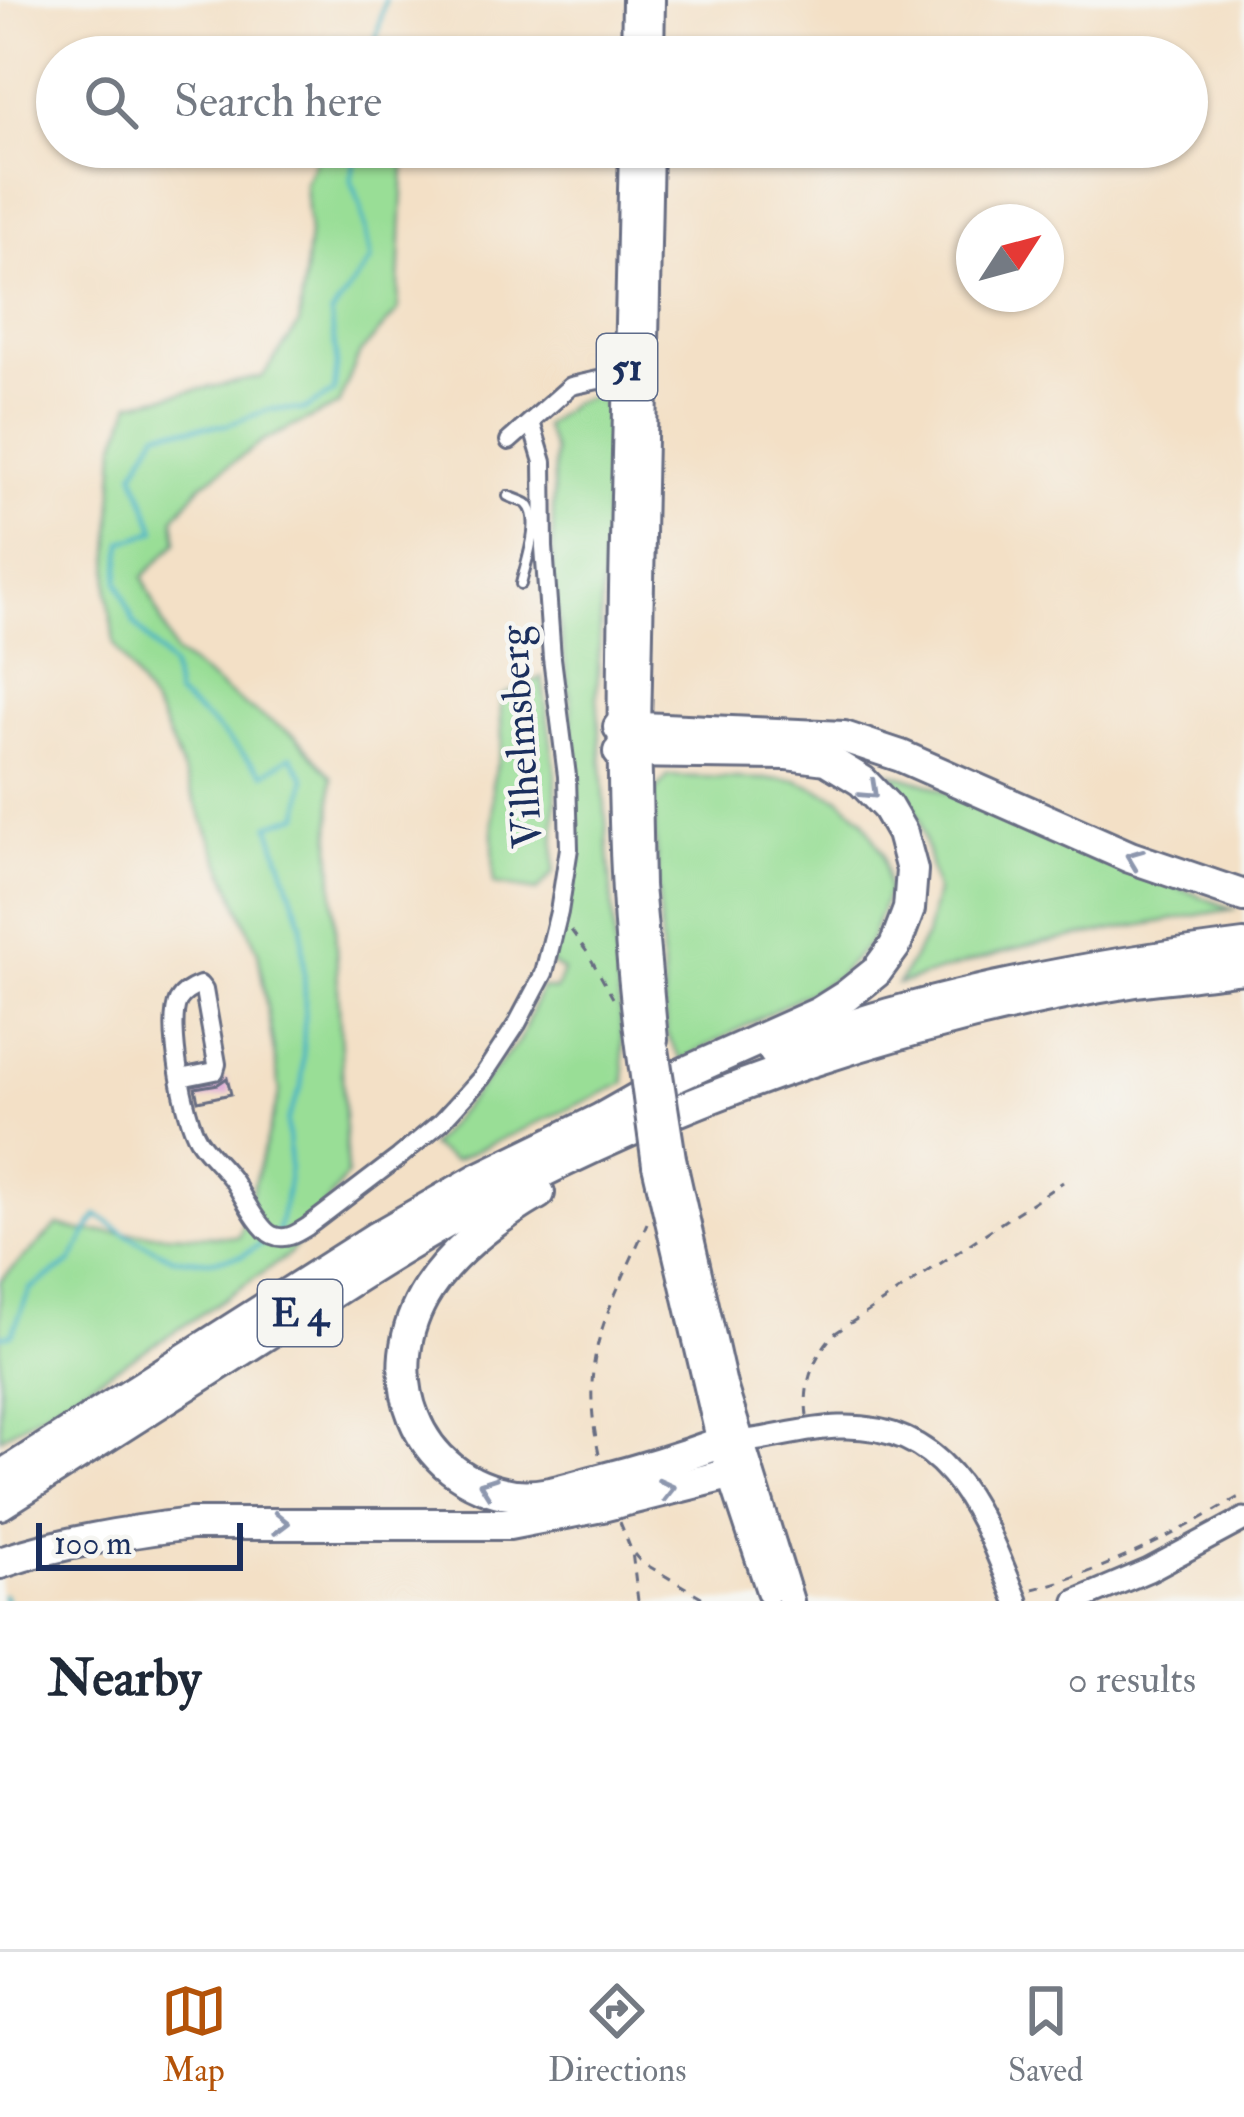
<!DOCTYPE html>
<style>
:root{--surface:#fff;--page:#f6f6f7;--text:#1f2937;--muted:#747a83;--line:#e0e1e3;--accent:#b45309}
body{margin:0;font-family:"IM FELL Double Pica",serif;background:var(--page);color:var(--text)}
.compass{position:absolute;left:956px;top:204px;width:108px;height:108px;border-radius:50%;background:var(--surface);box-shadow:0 3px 9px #0004;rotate:54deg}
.scale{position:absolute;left:36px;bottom:30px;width:207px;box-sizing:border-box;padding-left:12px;border:6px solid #1b2f5e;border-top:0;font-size:33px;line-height:42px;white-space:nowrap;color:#1b2f5e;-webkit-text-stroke:9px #f6f6f2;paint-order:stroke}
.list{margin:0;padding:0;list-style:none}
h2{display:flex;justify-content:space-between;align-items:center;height:156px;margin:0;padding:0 48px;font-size:51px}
h2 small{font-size:39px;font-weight:400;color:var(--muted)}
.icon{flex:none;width:66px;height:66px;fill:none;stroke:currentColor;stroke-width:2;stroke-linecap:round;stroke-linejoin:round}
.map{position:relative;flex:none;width:1244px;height:1601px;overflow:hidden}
.search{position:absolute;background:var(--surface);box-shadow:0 3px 9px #0004;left:36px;right:36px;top:36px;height:132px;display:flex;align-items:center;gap:30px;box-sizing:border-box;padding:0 42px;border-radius:66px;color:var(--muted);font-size:45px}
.sheet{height:348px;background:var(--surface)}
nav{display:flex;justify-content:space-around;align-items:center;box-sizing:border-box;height:168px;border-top:3px solid var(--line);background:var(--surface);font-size:33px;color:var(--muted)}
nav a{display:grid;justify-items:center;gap:6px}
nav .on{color:var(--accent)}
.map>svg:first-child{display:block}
</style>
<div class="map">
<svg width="1244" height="1601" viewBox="0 0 1244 1601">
<rect width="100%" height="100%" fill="#f6f6f2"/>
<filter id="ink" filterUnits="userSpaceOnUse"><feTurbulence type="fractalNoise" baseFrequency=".00833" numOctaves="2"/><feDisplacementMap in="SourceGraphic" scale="24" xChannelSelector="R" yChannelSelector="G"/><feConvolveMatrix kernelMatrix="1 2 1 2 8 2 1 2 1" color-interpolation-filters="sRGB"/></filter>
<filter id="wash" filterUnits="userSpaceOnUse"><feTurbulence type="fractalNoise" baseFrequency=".004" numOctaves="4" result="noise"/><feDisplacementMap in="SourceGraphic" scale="48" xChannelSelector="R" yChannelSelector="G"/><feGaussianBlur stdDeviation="2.7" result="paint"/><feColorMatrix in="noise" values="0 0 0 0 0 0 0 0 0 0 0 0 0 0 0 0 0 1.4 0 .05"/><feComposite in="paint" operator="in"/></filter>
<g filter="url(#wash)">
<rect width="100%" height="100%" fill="#f3e0c6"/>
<g fill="#99de96" stroke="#5a867a" stroke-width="3">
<path d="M321 147H415L404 167 398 311 360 353 338 405 265 440 202 484 174 518 177 542 143 577 175 653 244 705 295 736 332 777 331 841 347 1175 289 1255 170 1335 0 1438V1281L58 1225 80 1231 239 1237 280 1091 258 952 161 719 114 644 108 591 116 446 131 403 262 377 299 325 309 235 305 183Z"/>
<path d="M595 396 610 413 597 696 625 1083 453 1161 430 1146 520 1040 541 988 556 990 563 971 550 963 573 884 575 810 571 704 552 576 554 452 544 426 572 403Z"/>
<path d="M542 677 556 777 554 872 537 891 494 884 492 785 502 743 500 697Z"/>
<path d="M891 773 928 784 1074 847 1233 909 1025 946 898 984 926 936 936 891 919 816Z"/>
<path d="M668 776 796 780 839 798 863 819 883 854 888 891 870 942 837 977 681 1060 666 1033 653 795Z"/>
</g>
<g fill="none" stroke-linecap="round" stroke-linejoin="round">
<g stroke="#47b4c4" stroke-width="4.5">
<path d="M372 57 385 0"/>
<path d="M277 1234 285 1200 290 1166 287 1121 302 1085 305 997 302 923 269 825 300 815 305 778 291 756 264 774 210 722 176 695 172 667 134 623 118 581 123 542 156 531 134 472 158 431 227 425 271 409 304 410 334 392 337 365 331 315 371 260 361 207 351 180 357 147"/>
<path d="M0 1336 12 1334 30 1289 71 1262 97 1215 134 1239 173 1258 209 1261 242 1256 267 1240"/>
<path d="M4 1595 6 1601"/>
</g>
</g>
<g id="blocks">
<path fill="#dfaed7" d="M227 1078 231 1094 198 1101 195 1088 218 1084Z"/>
</g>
</g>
<g filter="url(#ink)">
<use href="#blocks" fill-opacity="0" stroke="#676d82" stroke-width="3"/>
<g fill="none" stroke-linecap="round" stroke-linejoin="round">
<g stroke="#676d82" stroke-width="14">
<path id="service" d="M508 496C510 497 525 502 527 504 543 519 525 565 521 584"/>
</g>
<g stroke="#676d82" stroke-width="22">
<g id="minor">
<path d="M509 441 571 386 598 380 636 381"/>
<path d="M180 1078 215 1071 217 1064 204 990 200 985C192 988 183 992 178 1001 167 1024 184 1117 198 1139 208 1155 224 1167 234 1182 243 1196 259 1229 272 1235 285 1241 296 1234 307 1227L399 1157 441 1122 463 1098 482 1077 517 1024 544 973 559 912 569 848 567 776 552 658 544 547 543 462 531 422"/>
</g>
</g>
<g stroke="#676d82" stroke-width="27">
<g id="tertiary">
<path d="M728 1443C765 1441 801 1428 839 1427 952 1423 981 1515 1017 1601"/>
<path d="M1076 1601 1149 1570 1244 1519"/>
</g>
</g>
<g stroke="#676d82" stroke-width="30">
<g id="primary">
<path d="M634 57 635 0"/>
<path d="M651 57 652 0"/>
<path d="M632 147C629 278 626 410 623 541 619 713 617 883 640 1054"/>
<path d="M650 147 638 728 641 886 655 1040"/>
<path d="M673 1158 724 1385 791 1601"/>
<path d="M655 1165 720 1443 769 1591"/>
</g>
</g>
<g stroke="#676d82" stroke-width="36">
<g id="motorway">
<path d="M619 727 844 737 901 756 1130 857 1244 896"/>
<path d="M774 1051C812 1039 850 1025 889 1014 1005 981 1124 961 1244 946"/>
<path d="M539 1193C498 1217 455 1248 428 1289 375 1371 414 1481 515 1495 543 1498 569 1488 596 1481 639 1470 679 1458 720 1443"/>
<path d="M0 1477 377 1237 478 1179 601 1119 675 1077 819 1013 846 996 876 972 895 946 909 909 912 870 902 833 887 807 862 781 826 759 787 754 619 752"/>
<path d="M0 1504C92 1445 184 1387 276 1328 347 1283 418 1236 493 1197 692 1092 913 1017 1136 981 1172 976 1208 973 1244 968"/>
<path d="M0 1563C61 1542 126 1532 191 1524H509L602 1506 730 1474"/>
</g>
</g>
<g stroke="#676d82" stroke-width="3" stroke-dasharray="9 9" stroke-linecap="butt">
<path d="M571 930 587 952 613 998"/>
<path d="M807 1416C803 1385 813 1357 834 1334L1063 1182"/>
<path d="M599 1454C577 1353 609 1312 647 1223"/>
<path d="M620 1522 632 1552 638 1601"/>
<path d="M634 1554 640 1561 708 1601"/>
<path d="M1033 1589C1107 1571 1178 1533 1244 1494"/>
</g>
<use href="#service" stroke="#fff" stroke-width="8"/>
<use href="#minor" stroke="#fff" stroke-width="16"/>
<use href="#tertiary" stroke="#fff" stroke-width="21"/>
<use href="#primary" stroke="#fff" stroke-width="24"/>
<use href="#motorway" stroke="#fff" stroke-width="30"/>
<g stroke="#676d82" stroke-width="30" stroke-linecap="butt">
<g id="primary-bridge">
<path d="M656 1049 673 1158"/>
<path d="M640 1054 655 1165"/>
</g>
</g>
<use href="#primary-bridge" stroke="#fff" stroke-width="24"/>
</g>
<defs><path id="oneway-chevron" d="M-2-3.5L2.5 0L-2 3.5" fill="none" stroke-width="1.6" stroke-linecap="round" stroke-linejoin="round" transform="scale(3)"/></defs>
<g stroke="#8d97ae">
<use href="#oneway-chevron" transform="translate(870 791) rotate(43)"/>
<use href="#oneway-chevron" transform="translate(1134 858) rotate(-159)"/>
<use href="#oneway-chevron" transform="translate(487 1486) rotate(-160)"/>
<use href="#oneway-chevron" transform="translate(667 1489) rotate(-14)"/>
<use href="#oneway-chevron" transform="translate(281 1523) rotate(1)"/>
</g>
</g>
<g text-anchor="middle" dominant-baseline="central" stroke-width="9" stroke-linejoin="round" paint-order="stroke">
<g fill="#f6f6f2" stroke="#5d6b8a" stroke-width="3">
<rect x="597" y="334" width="60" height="66" rx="9"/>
<rect x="258" y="1280" width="84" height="66" rx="9"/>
</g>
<g font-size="39" font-weight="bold" fill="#1b2f5e">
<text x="627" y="367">51</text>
<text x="300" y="1313">E 4</text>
</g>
<g font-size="42" fill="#1b2f5e" stroke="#f6f6f2">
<text transform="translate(521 737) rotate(-94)">Vilhelmsberg</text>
</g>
</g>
</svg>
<svg class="compass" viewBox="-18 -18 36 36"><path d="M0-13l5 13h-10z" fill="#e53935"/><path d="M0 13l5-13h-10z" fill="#747a83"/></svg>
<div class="scale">100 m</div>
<div class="search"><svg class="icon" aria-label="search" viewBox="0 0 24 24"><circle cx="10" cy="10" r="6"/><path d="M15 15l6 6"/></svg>Search here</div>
</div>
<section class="sheet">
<h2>Nearby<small>0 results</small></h2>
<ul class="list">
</ul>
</section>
<nav>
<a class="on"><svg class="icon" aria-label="map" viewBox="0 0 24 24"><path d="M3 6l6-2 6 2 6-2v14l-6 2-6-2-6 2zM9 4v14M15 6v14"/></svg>Map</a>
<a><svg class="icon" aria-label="directions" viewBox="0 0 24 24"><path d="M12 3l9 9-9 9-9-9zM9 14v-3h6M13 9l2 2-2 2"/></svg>Directions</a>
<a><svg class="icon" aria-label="saved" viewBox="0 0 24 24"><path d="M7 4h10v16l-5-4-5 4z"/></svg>Saved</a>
</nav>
